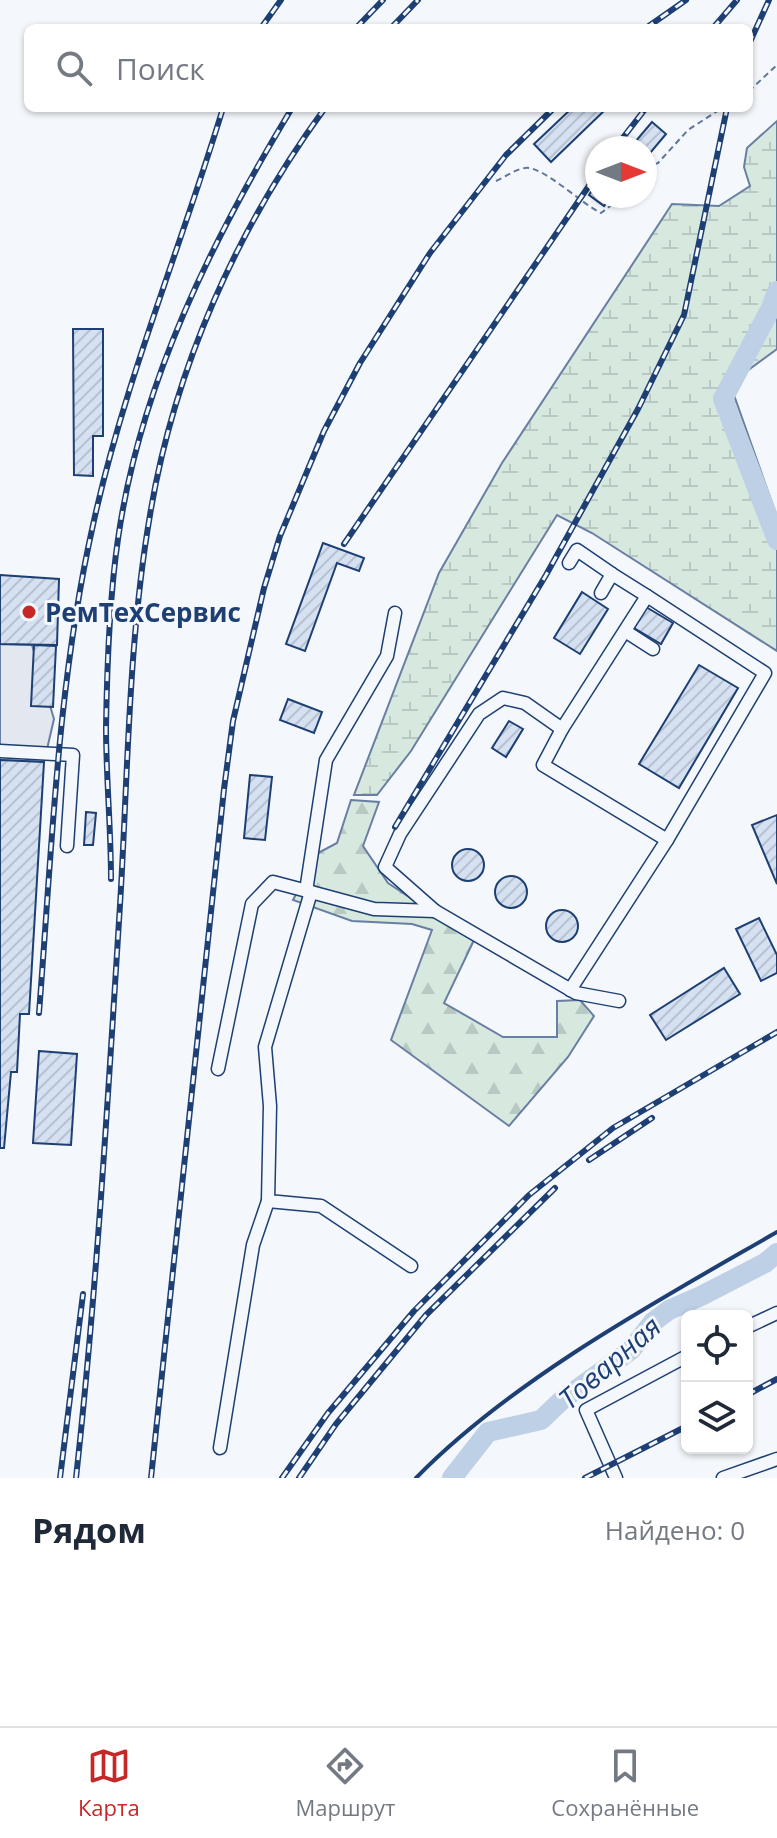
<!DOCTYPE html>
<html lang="ru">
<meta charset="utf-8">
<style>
:root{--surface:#fff;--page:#f6f6f7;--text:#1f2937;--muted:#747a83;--line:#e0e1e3;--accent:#c62828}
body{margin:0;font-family:"Open Sans",sans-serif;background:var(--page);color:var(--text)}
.controls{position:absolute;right:24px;bottom:24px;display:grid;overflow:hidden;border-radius:12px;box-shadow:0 2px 6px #0004}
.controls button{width:72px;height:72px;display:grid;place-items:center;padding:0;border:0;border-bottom:2px solid var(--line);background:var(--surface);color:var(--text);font:40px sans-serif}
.compass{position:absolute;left:585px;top:136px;width:72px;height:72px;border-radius:50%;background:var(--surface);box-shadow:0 2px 6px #0004;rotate:90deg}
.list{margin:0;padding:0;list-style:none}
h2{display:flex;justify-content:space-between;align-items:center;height:104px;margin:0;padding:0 32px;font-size:34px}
h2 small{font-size:26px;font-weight:400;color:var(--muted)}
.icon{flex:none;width:44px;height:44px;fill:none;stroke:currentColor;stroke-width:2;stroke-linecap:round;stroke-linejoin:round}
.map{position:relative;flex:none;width:777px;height:1478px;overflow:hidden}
.search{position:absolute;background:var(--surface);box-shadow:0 2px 6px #0004;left:24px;right:24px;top:24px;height:88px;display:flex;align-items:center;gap:20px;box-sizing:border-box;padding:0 28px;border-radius:12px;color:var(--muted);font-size:30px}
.sheet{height:248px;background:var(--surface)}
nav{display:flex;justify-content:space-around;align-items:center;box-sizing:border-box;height:112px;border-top:2px solid var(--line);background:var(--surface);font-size:22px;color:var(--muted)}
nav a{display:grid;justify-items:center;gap:4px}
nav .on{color:var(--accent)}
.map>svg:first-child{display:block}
</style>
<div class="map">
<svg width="777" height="1478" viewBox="0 0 777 1478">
<defs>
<pattern id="forest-firs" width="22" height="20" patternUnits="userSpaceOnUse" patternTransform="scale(2)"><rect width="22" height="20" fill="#d7e8df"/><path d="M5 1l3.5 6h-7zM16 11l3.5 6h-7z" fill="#b8c8c3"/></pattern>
<pattern id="wetland-marsh" width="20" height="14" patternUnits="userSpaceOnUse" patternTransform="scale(2)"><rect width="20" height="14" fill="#d7e8df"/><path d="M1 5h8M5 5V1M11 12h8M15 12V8" fill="none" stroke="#b8c8c3"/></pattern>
<pattern id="building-hatch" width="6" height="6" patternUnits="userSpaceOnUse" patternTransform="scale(2)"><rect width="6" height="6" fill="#d5e0f0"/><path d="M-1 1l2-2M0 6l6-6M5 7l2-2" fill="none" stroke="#b6c1d1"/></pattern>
</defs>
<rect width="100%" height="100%" fill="#f4f7fb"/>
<path fill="url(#forest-firs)" stroke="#687fa3" stroke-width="2" d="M351 800 379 802 363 846 388 883 474 940 444 1003 503 1037H557V1001L580 1000 594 1016 568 1057 509 1126 391 1040 432 930 412 924 352 921 293 900 318 853 337 843Z"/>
<path fill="url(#wetland-marsh)" stroke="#687fa3" stroke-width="2" d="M777 121V349L747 371 734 395 777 517V651L592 533 557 515 411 751 377 795H354L439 573 502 463 672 204 719 206 750 186 744 167 747 148Z"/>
<path fill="#e3e8f0" stroke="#687fa3" stroke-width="2" d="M0 644 32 645 54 719 44 762 0 760Z"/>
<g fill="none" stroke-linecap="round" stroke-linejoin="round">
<g stroke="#bed0e5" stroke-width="20">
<path d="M777 291 771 308 723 399 777 540"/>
<path d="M452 1478 488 1432 541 1420 562 1400 631 1350 653 1322 669 1310 701 1296 765 1263 777 1253"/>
</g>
</g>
<g fill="url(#building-hatch)" stroke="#1d3f73" stroke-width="2">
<path d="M572 108H607L551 162 534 144Z"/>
<path d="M652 122 666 134 645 159V148H630Z"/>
<path d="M597 183V196H611L604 206 589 195Z"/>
<path d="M73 329H103V436H93V476L74 475Z"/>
<path d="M323 543 364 558 359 571 337 563 305 651 286 644Z"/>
<path d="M0 575 59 579 57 645 0 644Z"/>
<path d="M582 592 608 609 580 654 554 638Z"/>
<path d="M646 607 673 623 661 644 634 628Z"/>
<path d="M34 645 56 646 53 707 31 706Z"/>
<path d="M699 665 738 688 679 788 639 764Z"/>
<path d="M288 699 322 712 314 733 280 720Z"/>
<path d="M509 721 523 729 506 757 492 748Z"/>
<path d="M0 760 44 762 29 1014H20L17 1072H11L4 1148H0Z"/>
<path d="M250 775 272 777 265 840 244 838Z"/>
<path d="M86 812 96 813 93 845H84Z"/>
<path d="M777 815V884L752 825Z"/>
<circle cx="468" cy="865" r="16"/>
<circle cx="511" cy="892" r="16"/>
<circle cx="562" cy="926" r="16"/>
<path d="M759 918 777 955V973L761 981 736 929Z"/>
<path d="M724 968 740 994 666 1040 650 1015Z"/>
<path d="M39 1051 77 1054 71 1145 33 1143Z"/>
</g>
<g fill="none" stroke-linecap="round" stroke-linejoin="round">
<g stroke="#1d3f73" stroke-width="15">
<g id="minor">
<path d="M569 563 577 550 612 574"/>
<path d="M601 593 612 574 647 596"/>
<path d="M625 631 653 649"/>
<path d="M562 729 647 596 765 673 667 840"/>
<path d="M0 751 73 755 67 846"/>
<path d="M306 891 326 760 387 656 395 613"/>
<path d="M435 911 385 867 400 834 479 714 503 698 525 703 562 729 543 765 667 840 570 990"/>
<path d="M218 1069 252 904 273 882 311 892"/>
<path d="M411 1266 321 1206 268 1201 270 1106 265 1047 311 892 374 909 435 911 576 993 619 1001"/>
<path d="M747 1327 777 1313"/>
<path d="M220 1448 253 1245 268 1201"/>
<path d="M616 1478 586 1410 687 1356"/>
<path d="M723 1478 777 1459"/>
</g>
</g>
<g stroke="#5e769c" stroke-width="2" stroke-dasharray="6 4" stroke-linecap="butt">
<path d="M749 91 777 65"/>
<path d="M645 168 658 163 688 130 722 108"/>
<path d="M496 181C505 177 516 169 525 168 542 165 583 205 601 213L617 201V196"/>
</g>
<use href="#minor" stroke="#f4f7fb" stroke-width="12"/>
<g stroke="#1d3f73" stroke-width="6">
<g id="rail">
<path d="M261 28 281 0"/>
<path d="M356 28 383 0"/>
<path d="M391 28 418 0"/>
<path d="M646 28 686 0"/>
<path d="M713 28 737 0"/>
<path d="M749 44 769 0"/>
<path d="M615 148 646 108"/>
<path d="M344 544 597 174"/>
<path d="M395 827 546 575 638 409 684 315 727 108"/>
<path d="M111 879C111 828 106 777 106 727 107 666 109 600 118 539 140 384 212 240 292 108"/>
<path d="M39 1013C52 850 57 685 93 525 124 383 181 247 223 108"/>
<path d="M589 1160 652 1118"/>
<path d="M747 1395 777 1379"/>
<path d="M60 1478 83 1294"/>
<path d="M76 1478C97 1287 108 1096 120 905 128 775 128 643 150 515 174 369 237 228 325 108"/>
<path d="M151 1478 224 789 233 721 264 588 280 536 324 431 360 363 430 253 506 155 554 108"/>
<path d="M282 1478 328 1413 414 1311 529 1195 613 1128 777 1032"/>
<path d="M299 1478 336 1424 426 1315 555 1188"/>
<path d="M585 1478 687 1426"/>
</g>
</g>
<use href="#rail" stroke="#f4f7fb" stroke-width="3" stroke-dasharray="9" stroke-linecap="butt"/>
<path stroke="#1d3f73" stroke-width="4" d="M416 1478C513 1379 657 1301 777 1232"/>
</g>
<circle fill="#c62828" stroke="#f4f7fb" stroke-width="3" cx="29" cy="612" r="8"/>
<g text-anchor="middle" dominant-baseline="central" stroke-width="6" stroke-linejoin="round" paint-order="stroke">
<g font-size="26" font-weight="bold" fill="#1d3f73" stroke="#f4f7fb" text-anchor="start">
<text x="45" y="612">РемТехСервис</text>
</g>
<g font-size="28" font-style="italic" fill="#1d3f73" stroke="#f4f7fb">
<text transform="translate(609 1362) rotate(-41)">Товарная</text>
</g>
</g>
</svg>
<div class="controls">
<button><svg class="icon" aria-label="locate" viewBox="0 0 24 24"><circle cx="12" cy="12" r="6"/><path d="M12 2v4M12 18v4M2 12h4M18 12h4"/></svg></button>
<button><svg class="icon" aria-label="layers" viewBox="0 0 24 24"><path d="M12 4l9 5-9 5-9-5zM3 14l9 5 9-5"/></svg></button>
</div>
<svg class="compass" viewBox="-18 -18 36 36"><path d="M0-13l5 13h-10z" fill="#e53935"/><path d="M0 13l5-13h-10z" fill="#747a83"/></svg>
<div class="search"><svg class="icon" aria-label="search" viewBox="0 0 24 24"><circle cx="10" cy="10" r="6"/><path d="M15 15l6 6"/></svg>Поиск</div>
</div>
<section class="sheet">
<h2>Рядом<small>Найдено: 0</small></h2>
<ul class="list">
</ul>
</section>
<nav>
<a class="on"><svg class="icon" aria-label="map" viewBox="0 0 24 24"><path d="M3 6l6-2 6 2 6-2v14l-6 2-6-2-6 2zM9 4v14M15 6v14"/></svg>Карта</a>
<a><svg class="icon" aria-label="directions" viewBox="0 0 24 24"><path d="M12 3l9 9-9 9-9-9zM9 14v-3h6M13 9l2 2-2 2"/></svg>Маршрут</a>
<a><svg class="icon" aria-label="saved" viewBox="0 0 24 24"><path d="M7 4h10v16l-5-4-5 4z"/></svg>Сохранённые</a>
</nav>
